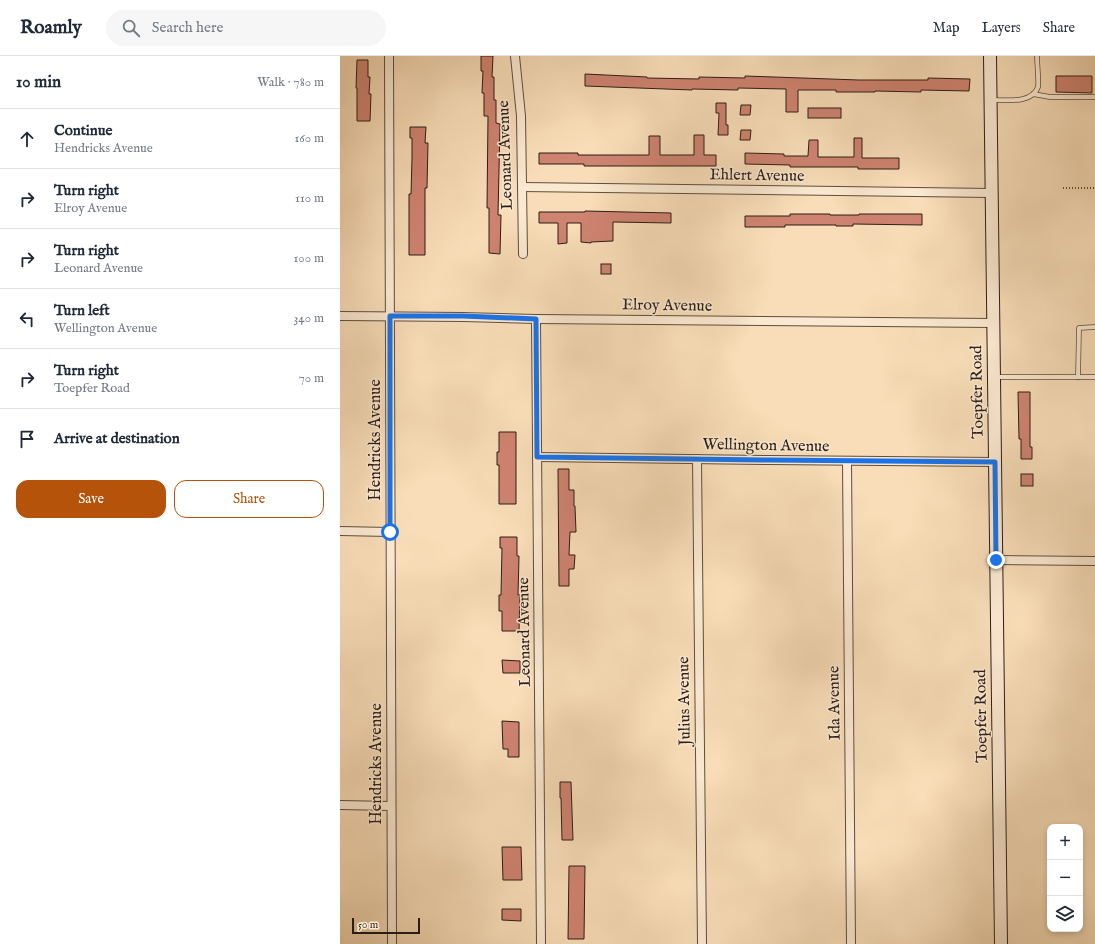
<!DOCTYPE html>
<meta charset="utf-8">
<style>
:root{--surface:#fff;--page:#f6f6f7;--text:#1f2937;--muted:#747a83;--line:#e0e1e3;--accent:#b45309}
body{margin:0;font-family:"IM FELL English",serif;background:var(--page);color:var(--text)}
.controls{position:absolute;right:12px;bottom:12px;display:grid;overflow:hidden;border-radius:8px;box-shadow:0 2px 6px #0003}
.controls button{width:36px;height:36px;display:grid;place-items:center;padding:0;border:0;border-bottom:1px solid var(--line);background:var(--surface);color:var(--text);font:20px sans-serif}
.scale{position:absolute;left:12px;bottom:10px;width:68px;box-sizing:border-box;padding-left:4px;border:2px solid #2c1d17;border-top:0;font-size:11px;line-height:14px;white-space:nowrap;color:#2c1d17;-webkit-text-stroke:3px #fae9d1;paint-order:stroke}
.stop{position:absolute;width:12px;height:12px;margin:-9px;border:3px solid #1a73e8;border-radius:50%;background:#fff}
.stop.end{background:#1a73e8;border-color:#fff;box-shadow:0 1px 4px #0008}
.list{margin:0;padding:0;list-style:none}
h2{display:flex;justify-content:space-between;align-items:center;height:52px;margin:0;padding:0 16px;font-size:17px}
h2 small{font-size:13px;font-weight:400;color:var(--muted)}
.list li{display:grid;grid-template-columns:26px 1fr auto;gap:12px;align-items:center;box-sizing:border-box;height:60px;padding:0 16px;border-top:1px solid var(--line)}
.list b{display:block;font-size:15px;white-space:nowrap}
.list p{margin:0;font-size:13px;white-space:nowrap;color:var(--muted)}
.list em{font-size:13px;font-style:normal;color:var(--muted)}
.actions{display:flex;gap:8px;padding:12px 16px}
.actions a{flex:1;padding:9px 0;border:1px solid var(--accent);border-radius:12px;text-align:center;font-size:14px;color:var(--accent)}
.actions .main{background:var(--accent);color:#fff}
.icon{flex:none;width:22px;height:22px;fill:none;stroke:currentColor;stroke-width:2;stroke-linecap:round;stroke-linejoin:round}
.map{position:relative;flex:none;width:755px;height:888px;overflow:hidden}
header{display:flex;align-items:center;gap:24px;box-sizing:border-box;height:56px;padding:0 20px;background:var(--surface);border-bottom:1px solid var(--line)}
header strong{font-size:19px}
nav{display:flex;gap:22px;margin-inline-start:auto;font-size:14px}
.search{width:280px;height:36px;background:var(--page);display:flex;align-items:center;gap:10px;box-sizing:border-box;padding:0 14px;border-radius:22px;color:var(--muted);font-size:15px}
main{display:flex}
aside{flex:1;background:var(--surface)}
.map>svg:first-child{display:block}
</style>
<header>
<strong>Roamly</strong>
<div class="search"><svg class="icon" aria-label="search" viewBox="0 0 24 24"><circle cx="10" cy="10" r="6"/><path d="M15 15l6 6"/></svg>Search here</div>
<nav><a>Map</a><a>Layers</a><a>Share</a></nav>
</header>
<main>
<aside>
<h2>10 min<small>Walk · 780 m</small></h2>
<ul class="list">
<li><svg class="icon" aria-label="ahead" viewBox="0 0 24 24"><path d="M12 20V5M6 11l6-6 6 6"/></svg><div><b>Continue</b><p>Hendricks Avenue</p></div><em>160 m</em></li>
<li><svg class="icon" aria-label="right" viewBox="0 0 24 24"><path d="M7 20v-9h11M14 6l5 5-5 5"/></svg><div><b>Turn right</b><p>Elroy Avenue</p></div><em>110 m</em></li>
<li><svg class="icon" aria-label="right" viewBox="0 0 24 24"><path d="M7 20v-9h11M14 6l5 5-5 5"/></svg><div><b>Turn right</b><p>Leonard Avenue</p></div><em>100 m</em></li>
<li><svg class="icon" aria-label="left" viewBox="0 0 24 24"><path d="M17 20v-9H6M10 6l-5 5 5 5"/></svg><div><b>Turn left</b><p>Wellington Avenue</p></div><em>340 m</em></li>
<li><svg class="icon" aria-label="right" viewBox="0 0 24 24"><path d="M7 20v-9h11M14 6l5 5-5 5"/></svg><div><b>Turn right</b><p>Toepfer Road</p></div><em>70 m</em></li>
<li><svg class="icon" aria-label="arrive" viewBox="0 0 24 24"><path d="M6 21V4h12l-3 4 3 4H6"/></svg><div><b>Arrive at destination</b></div></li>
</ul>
<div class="actions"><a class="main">Save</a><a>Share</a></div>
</aside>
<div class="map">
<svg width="755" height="888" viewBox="0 0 755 888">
<rect width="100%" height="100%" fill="#f8ddb8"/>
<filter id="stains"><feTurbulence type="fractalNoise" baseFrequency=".005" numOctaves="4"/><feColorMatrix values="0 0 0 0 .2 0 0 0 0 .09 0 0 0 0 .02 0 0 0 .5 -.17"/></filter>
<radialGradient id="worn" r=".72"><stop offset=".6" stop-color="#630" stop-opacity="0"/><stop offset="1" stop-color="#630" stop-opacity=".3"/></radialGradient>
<g fill="#cf8371" stroke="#2c1d17">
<path d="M141 0H153L152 21H154V44H156V67L160 68 158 159H161L160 198 149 197V152H147L148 60H144V37H142L143 15H141Z"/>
<path d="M17 4H28V21H30L29 38H31L30 65H17V32H16Z"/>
<path d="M245 18 307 21V22L359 23V21L405 22V20L519 24H588V22L630 23 629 35 581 34V36L535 35V36H496V34H458V56H446V33L398 32V34L352 33V34L245 30Z"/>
<path d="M716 20H752V37L716 36Z"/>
<path d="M376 47H386V69H388V79H378L379 57H376Z"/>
<path d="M401 49H411L410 59H400Z"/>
<rect x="468" y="52" width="33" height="10"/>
<path d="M70 71H86L85 87H88L87 132H85V199H69V138H71L72 102V82H70Z"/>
<path d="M401 74H411L410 84H400Z"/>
<path d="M354 79H364V99H376V110H244V108H199V97H238V99H309V80H320V99H354Z"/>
<path d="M514 82H522V102H559V113H518V111H450V109L405 108V97L444 98V100H468L469 84H478V101H514Z"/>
<path d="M245 155 331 157V167L273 166V185L251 186V187L241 186V167H227V187L218 188V167H199V156H245Z"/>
<path d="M450 158H490V159H519V158H582V169L513 168V170H496V169H445V171H405V160H450Z"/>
<rect x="261" y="208" width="10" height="10"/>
<path d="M678 336H690V391H692V403H681V383H679Z"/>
<path d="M159 376H176V448H159V409H157V396H159Z"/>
<path d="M218 413H229V434H234V450H235L236 476H230L229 499H235L234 513H229V530H219Z"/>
<rect x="681" y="418" width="12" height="12"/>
<path d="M160 481H177V500H179L178 539H180L179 575H162V555H159V539H161L162 492H160Z"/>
<path d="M162 604 180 605V617H163Z"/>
<path d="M162 665 179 666V701H168V693H163Z"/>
<path d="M220 726H231L233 784H222L221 742H220Z"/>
<path d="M162 791H181L182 824H163Z"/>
<path d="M229 810H245L244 883H228Z"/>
<path d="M162 853H181V865L162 864Z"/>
</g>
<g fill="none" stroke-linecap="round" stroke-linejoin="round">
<g stroke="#5f4d3f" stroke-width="5.5">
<g id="lane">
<path d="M693 38 710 41H755"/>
<path d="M653 44C666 44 692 48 698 31 699 26 697 7 697 0"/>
<path d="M655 321H755"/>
<path d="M738 321 739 272 755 271"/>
</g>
</g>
<g stroke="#5f4d3f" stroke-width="10">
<g id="street">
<path d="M49 0 52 888"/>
<path d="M175 0 181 60 183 198"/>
<path d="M182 131 652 137"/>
<path d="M0 260 123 261 196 263 654 267"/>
<path d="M196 263 201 888"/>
<path d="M197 401 430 404 655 406"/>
<path d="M357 403 362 888"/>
<path d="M507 405 511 888"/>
<path d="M0 475 50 476"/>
<path d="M656 504 755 505"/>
<path d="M0 749 51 750"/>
</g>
</g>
<g stroke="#2c1d17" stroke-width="14">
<path id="secondary" d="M650 0 661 888"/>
</g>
<path stroke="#2c1d17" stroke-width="1.5" stroke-dasharray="1 2" stroke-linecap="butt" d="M723 132H755"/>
<use href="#lane" stroke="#fae9d1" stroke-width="4"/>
<use href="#street" stroke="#fae9d1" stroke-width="8"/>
<use href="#secondary" stroke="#fae9d1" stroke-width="12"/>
</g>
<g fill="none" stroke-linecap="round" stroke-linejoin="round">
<path stroke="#1a73e8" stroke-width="5" d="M50 476V260H123L196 263 197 401 430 404 655 406 656 504"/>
</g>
<g text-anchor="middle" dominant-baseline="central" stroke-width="3" stroke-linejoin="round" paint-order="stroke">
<g font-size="16" fill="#2c1d17" stroke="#fae9d1">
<text transform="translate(166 99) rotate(-92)">Leonard Avenue</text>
<text transform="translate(417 120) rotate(1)">Ehlert Avenue</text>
<text transform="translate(327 250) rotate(1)">Elroy Avenue</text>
<text transform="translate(638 336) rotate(-91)">Toepfer Road</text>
<text transform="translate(36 384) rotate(-90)">Hendricks Avenue</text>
<text transform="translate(426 390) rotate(1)">Wellington Avenue</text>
<text transform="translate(185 576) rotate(-91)">Leonard Avenue</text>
<text transform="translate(345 645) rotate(-91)">Julius Avenue</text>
<text transform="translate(495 647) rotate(-91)">Ida Avenue</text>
<text transform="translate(642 660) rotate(-91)">Toepfer Road</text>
<text transform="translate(37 708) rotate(-90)">Hendricks Avenue</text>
</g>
</g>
<rect width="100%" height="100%" filter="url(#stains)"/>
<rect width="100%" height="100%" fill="url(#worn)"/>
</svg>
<div class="controls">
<button>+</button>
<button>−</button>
<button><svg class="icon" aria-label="layers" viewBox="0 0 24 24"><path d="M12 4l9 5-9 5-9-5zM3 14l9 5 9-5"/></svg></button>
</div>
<div class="scale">50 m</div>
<div class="stop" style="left:50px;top:476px"></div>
<div class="stop end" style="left:656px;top:504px"></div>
</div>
</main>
